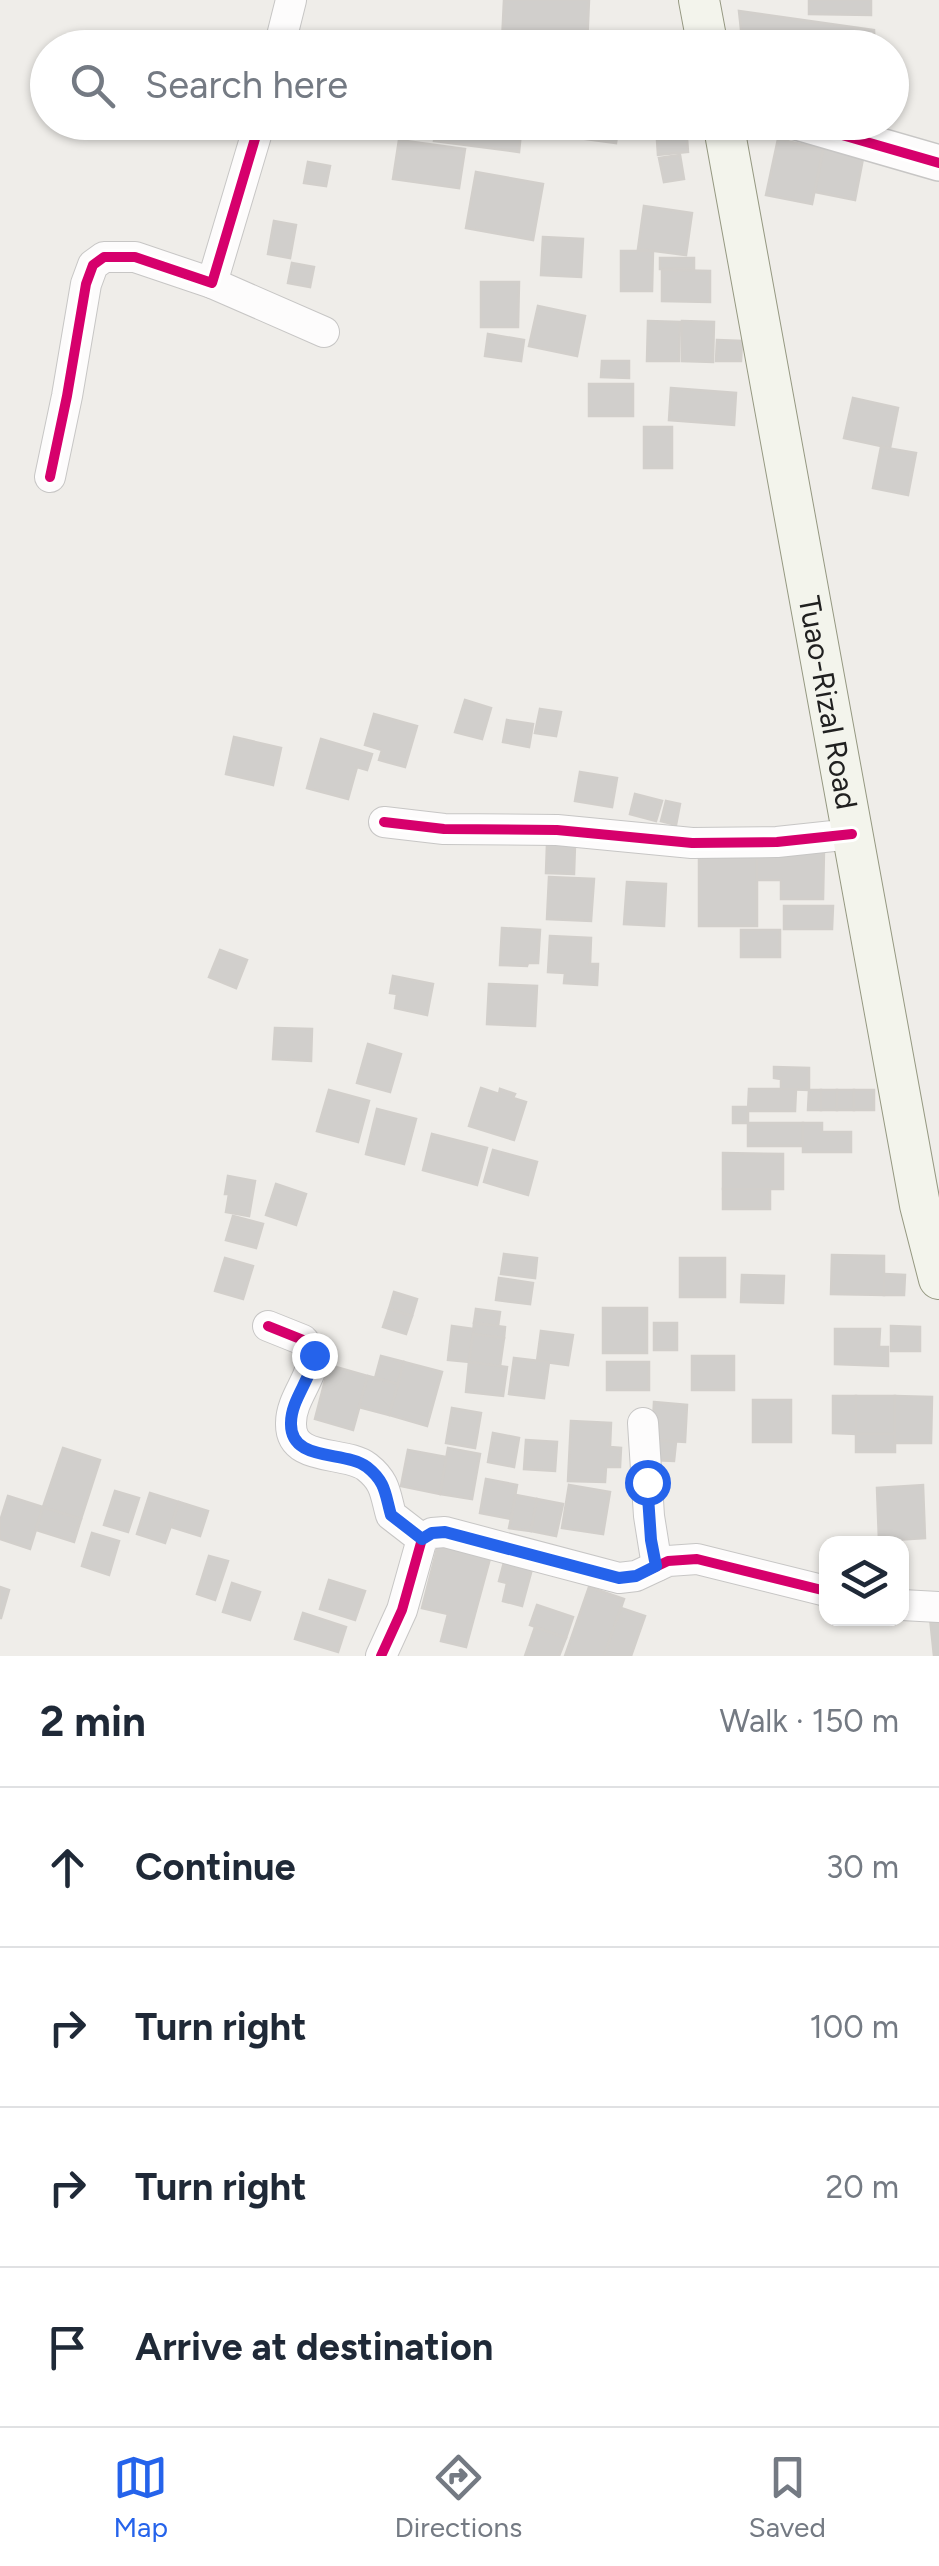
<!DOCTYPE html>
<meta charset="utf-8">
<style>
:root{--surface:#fff;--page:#f2f2f3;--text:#1f2937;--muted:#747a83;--line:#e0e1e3;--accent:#2563eb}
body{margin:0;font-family:Figtree,sans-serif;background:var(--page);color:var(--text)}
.controls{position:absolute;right:30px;bottom:30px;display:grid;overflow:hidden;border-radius:20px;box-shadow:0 2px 8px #0004}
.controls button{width:90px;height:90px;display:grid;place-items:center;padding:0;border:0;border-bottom:2px solid var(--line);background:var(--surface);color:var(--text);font:50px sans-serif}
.stop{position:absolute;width:30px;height:30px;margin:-22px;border:8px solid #2563eb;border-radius:50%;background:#fff}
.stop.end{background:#2563eb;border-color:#fff;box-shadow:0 2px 10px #0008}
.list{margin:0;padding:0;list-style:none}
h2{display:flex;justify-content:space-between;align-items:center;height:130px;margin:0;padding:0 40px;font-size:42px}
h2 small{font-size:32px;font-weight:400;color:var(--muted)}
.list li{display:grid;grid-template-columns:65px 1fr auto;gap:30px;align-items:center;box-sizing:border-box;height:160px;padding:0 40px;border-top:2px solid var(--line)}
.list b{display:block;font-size:38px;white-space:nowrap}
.list em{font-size:32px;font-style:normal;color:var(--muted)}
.icon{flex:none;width:55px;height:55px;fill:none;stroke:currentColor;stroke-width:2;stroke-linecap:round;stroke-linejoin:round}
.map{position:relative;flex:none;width:939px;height:1656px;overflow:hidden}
.search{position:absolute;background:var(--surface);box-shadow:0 2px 8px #0004;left:30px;right:30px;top:30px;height:110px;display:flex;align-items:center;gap:25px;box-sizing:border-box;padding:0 35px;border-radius:55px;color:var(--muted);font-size:38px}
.sheet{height:770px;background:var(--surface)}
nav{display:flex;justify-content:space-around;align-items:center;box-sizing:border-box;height:140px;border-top:2px solid var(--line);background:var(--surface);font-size:28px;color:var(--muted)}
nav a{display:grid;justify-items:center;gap:5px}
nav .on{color:var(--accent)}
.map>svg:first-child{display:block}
</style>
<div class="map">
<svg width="939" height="1656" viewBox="0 0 939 1656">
<rect width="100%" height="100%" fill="#efede9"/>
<g fill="#d1cfcc" stroke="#d2cfcb" stroke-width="2.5">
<path d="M504 0H589L587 46 502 42Z"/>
<path d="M809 0H871V15L809 14Z"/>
<path d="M739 11 874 30 875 48H743Z"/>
<path d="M348 32 364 36 361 48H345Z"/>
<path d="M666 32 670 48H620L619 42Z"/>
<path d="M436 122H522L519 152 434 141Z"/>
<path d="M528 122H619L616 143 526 131Z"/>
<path d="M826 135 866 143 855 200 815 192Z"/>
<path d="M687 138 688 152 658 155 657 140Z"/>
<path d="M778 139 823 149 812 204 766 195Z"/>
<path d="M399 140 465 149 459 188 393 179Z"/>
<path d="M680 155 684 179 664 182 659 158Z"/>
<path d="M308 162 330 166 326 186 304 183Z"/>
<path d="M476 172 543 184 533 240 466 228Z"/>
<path d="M644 206 692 213 686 255 638 249Z"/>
<path d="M274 221 296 225 290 258 268 254Z"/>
<path d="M543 237 583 239 581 277 541 275Z"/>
<path d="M621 251H653L652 291H621Z"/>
<rect x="660" y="258" width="34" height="11"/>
<path d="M292 263 314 267 310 287 288 283Z"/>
<path d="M662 270 710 271V302L662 301Z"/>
<path d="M481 282H519L518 327H481Z"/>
<path d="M538 306 585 316 577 356 529 346Z"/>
<path d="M648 321 680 322 679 361H647Z"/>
<path d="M682 321 714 322 713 362 682 361Z"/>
<path d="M488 334 524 340 521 361 485 356Z"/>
<path d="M717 340 742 341 741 361H716Z"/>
<path d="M602 361H629V378L601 377Z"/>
<rect x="589" y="384" width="44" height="32"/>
<path d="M671 388 736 393 734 425 669 420Z"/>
<path d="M853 398 898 408 890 448 844 438Z"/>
<rect x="644" y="427" width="28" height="41"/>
<path d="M881 447 916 453 908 495 873 488Z"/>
<path d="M465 700 491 708 482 739 455 732Z"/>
<path d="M540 709 561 712 556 736 535 733Z"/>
<path d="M374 714 417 726 405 767 379 760 382 750 365 745Z"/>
<path d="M507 720 533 724 529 747 503 742Z"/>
<path d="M234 737 281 748 273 785 226 774Z"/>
<path d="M321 739 372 754 367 770 357 767 348 799 307 788Z"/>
<path d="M580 772 617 778 612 807 575 801Z"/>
<path d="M635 794 662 801 656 821 630 814Z"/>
<path d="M666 801 680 804 676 825 661 821Z"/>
<path d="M547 844 575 845 574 874 546 873Z"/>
<rect x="699" y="850" width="58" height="76"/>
<path d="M757 850H824L823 899H781V880H757Z"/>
<path d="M549 877 594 879 591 921 547 919Z"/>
<path d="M627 882 666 884 664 926 624 924Z"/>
<path d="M784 906H833L832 929H784Z"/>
<path d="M502 928 540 930 538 963H528L527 966 500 965Z"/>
<rect x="741" y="930" width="39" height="27"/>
<path d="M550 936 591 938 590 964H598L597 985 564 983 565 973 548 972Z"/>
<path d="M220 950 247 960 236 988 209 977Z"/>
<path d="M393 976 433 984 427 1015 395 1008 397 994 390 993Z"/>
<path d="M489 984 537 986 535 1026 487 1024Z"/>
<path d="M275 1028 312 1029 311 1061 273 1059Z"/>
<path d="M368 1044 401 1054 390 1092 357 1083Z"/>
<path d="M774 1067 809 1068V1090L781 1089V1079L774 1078Z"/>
<path d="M481 1088 499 1094 500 1089 515 1094 513 1098 526 1102 514 1140 469 1126Z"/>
<path d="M749 1089H796L795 1111H748Z"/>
<path d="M329 1090 369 1101 358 1142 317 1131Z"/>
<path d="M809 1090H821V1110H808Z"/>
<rect x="821" y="1090" width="16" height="20"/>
<rect x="837" y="1090" width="17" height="20"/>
<rect x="854" y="1090" width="20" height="20"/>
<rect x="733" y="1107" width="15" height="16"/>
<path d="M377 1109 416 1119 404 1164 366 1154Z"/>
<rect x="748" y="1123" width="55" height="23"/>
<path d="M803 1123H822V1132H851V1152H803Z"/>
<path d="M432 1134 487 1148 477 1185 423 1170Z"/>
<path d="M493 1150 537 1162 528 1195 484 1182Z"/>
<path d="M723 1153 783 1154V1189H723Z"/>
<path d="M228 1176 255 1181 249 1216 226 1212 229 1194H225Z"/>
<path d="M276 1184 306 1194 296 1225 266 1215Z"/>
<rect x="723" y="1189" width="47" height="20"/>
<path d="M233 1216 263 1224 256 1248 226 1240Z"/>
<path d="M504 1254 537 1258 535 1278 501 1274Z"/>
<path d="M832 1255 884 1256V1295L831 1294Z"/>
<path d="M225 1258 253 1266 243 1299 215 1291Z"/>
<rect x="680" y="1258" width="45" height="39"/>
<path d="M884 1274 905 1275 904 1295H884Z"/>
<path d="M742 1275 784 1276 783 1303 741 1302Z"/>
<path d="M499 1278 533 1283 530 1304 496 1300Z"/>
<path d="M394 1292 417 1299 412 1316 389 1309Z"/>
<rect x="603" y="1308" width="44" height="45"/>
<path d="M389 1309 412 1316 406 1334 383 1327Z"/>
<path d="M476 1309 500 1312 498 1326 474 1323Z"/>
<path d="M474 1323 505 1327 504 1338 473 1334Z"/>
<rect x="654" y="1323" width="23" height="27"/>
<path d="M452 1326 474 1329 469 1362 448 1360Z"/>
<path d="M891 1326 920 1327V1351H891Z"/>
<path d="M835 1329H880L879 1347H888V1366L835 1364Z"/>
<path d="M541 1331 573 1335 568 1365 537 1361Z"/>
<path d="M473 1334 504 1338 500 1366 469 1362Z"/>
<path d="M381 1356 404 1362 398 1384 375 1378Z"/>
<rect x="692" y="1356" width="42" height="34"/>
<path d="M514 1358 549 1362 544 1398 509 1394Z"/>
<path d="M404 1362 442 1372 427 1426 389 1415Z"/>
<path d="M469 1362 507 1367 503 1396 466 1392Z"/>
<rect x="607" y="1362" width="42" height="28"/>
<path d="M329 1365 368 1376 353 1430 315 1419Z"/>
<path d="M368 1376 398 1384 389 1415 359 1407Z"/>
<path d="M833 1396H856V1434L833 1433Z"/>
<rect x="856" y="1396" width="39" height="38"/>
<path d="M895 1396 932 1397 931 1443H895Z"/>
<rect x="753" y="1400" width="38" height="42"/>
<path d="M654 1402 687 1405 685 1442 652 1440Z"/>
<path d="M452 1408 481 1413 475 1448 446 1443Z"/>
<path d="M571 1421 611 1423 610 1447 621 1448 620 1467H606L605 1482 568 1481Z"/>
<path d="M493 1433 519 1438 514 1467 488 1462Z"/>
<rect x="856" y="1434" width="39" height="18"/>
<path d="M526 1440 557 1442 555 1471 524 1469Z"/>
<path d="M652 1440 676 1442 674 1461 651 1460Z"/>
<path d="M63 1448 100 1460 81 1519 43 1507Z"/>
<path d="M448 1448 480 1454 472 1499 440 1494Z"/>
<path d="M408 1450 446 1457 440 1494 401 1486Z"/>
<path d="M486 1479 517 1485 511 1519 480 1513Z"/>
<path d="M569 1485 610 1492 603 1534 562 1528Z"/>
<path d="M923 1485 925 1538 879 1541 877 1488Z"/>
<path d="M115 1491 139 1498 128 1532 104 1525Z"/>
<path d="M150 1493 179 1502 165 1543 137 1534Z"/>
<path d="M516 1495 537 1499 531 1531 509 1528Z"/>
<path d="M8 1496 43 1507 30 1549 0 1539V1521Z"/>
<path d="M537 1499 563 1504 556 1536 531 1531Z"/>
<path d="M179 1502 208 1511 200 1536 171 1527Z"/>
<path d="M43 1507 81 1519 74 1542 36 1530Z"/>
<path d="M92 1533 119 1541 109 1575 82 1566Z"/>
<path d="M439 1541 491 1555 466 1647 441 1641 448 1614 422 1608Z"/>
<path d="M507 1551 535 1558 522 1606 503 1601 507 1583 499 1581Z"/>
<path d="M209 1556 228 1561 215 1600 197 1594Z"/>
<path d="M329 1580 365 1591 355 1620 320 1609Z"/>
<path d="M232 1583 260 1592 250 1620 223 1612Z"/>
<path d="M0 1587 9 1590 1 1618H0Z"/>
<path d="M589 1587 624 1599 604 1656H565Z"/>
<path d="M537 1605 573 1617 566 1638 530 1625Z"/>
<path d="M621 1608 645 1616 631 1656H604Z"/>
<path d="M303 1613 346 1627 338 1652 295 1639Z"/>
<path d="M939 1617V1656H934L930 1618Z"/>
<path d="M535 1627 566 1638 559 1656H525Z"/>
</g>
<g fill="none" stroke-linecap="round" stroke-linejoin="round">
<g stroke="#c7c6c5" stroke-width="32">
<g id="minor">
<path d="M279 48 291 0"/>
<path d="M212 283 324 332"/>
<path d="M50 477 67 396 86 284 93 265 104 257H135L212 283 260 122"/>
<path d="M384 822 444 829 557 830 692 843 777 842 852 834"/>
<path d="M268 1326 303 1340 314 1355C312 1379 291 1399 291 1423 290 1463 345 1450 367 1467 386 1482 385 1494 391 1515L422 1539"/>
<path d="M643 1423 649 1516 657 1566"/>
<path d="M902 1605 939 1607"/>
<path d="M381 1656 402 1610 422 1539 432 1533 445 1532 619 1578 636 1576 668 1561 697 1559 826 1591"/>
</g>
</g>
<g stroke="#c7c6c5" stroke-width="38">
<path id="tertiary" d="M797 122 939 163"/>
</g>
<g stroke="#959881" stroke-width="42">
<g id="secondary">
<path d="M699 0 708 48"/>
<path id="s1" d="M723 122 920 1205 939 1279"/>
</g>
</g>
<use href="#minor" stroke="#fdfcfc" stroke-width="30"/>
<use href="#tertiary" stroke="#fdfcfc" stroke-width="35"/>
<use href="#secondary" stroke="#f3f4ec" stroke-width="40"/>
<g stroke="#fff" stroke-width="16">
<g id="cycleway">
<path d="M797 122 939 163"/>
<path d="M50 477 67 396 86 284 93 265 104 257H135L212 283 260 122"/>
<path d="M384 822 444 829 557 830 692 843 777 842 852 834"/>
<path d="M268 1326 303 1340 314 1355C312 1379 291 1399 291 1423 290 1463 345 1450 367 1467 386 1482 385 1494 391 1515L422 1539"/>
<path d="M381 1656 402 1610 422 1539 432 1533 445 1532 619 1578 636 1576 668 1561 697 1559 826 1591"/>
</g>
</g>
<use href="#cycleway" stroke="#d6006c" stroke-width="10"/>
</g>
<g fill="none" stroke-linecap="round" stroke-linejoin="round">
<path stroke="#2563eb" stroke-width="12" d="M314 1355C312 1379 291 1399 291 1423 290 1463 345 1450 367 1467 386 1482 385 1494 391 1515L422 1539 432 1533 445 1532 619 1578 636 1576 656 1566 651 1540 647 1482"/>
</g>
<g text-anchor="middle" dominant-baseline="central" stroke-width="9" stroke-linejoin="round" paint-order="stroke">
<g font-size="30" fill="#202020" stroke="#fff">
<text stroke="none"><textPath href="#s1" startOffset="590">Tuao-Rizal Road</textPath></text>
</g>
</g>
</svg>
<div class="controls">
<button><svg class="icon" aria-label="layers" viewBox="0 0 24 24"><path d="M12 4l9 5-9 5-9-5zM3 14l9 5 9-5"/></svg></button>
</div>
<div class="stop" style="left:647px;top:1482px"></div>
<div class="stop end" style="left:314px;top:1355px"></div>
<div class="search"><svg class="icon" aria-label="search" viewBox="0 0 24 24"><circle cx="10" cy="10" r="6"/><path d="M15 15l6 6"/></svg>Search here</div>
</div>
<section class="sheet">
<h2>2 min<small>Walk · 150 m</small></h2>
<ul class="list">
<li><svg class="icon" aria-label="ahead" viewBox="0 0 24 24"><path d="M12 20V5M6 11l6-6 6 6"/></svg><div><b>Continue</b></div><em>30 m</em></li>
<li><svg class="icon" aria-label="right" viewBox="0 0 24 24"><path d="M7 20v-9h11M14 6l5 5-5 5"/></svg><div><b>Turn right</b></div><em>100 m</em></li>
<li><svg class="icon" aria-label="right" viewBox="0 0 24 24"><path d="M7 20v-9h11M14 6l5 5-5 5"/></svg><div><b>Turn right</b></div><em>20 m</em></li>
<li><svg class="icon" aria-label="arrive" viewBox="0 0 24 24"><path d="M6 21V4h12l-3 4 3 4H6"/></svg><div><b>Arrive at destination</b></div></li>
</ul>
</section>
<nav>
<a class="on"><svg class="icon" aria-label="map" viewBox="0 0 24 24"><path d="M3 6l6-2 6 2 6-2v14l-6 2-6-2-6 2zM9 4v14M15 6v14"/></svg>Map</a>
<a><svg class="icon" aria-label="directions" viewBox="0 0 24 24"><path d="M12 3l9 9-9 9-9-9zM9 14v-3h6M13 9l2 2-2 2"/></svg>Directions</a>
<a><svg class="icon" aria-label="saved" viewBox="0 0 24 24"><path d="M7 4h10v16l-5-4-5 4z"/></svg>Saved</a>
</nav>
